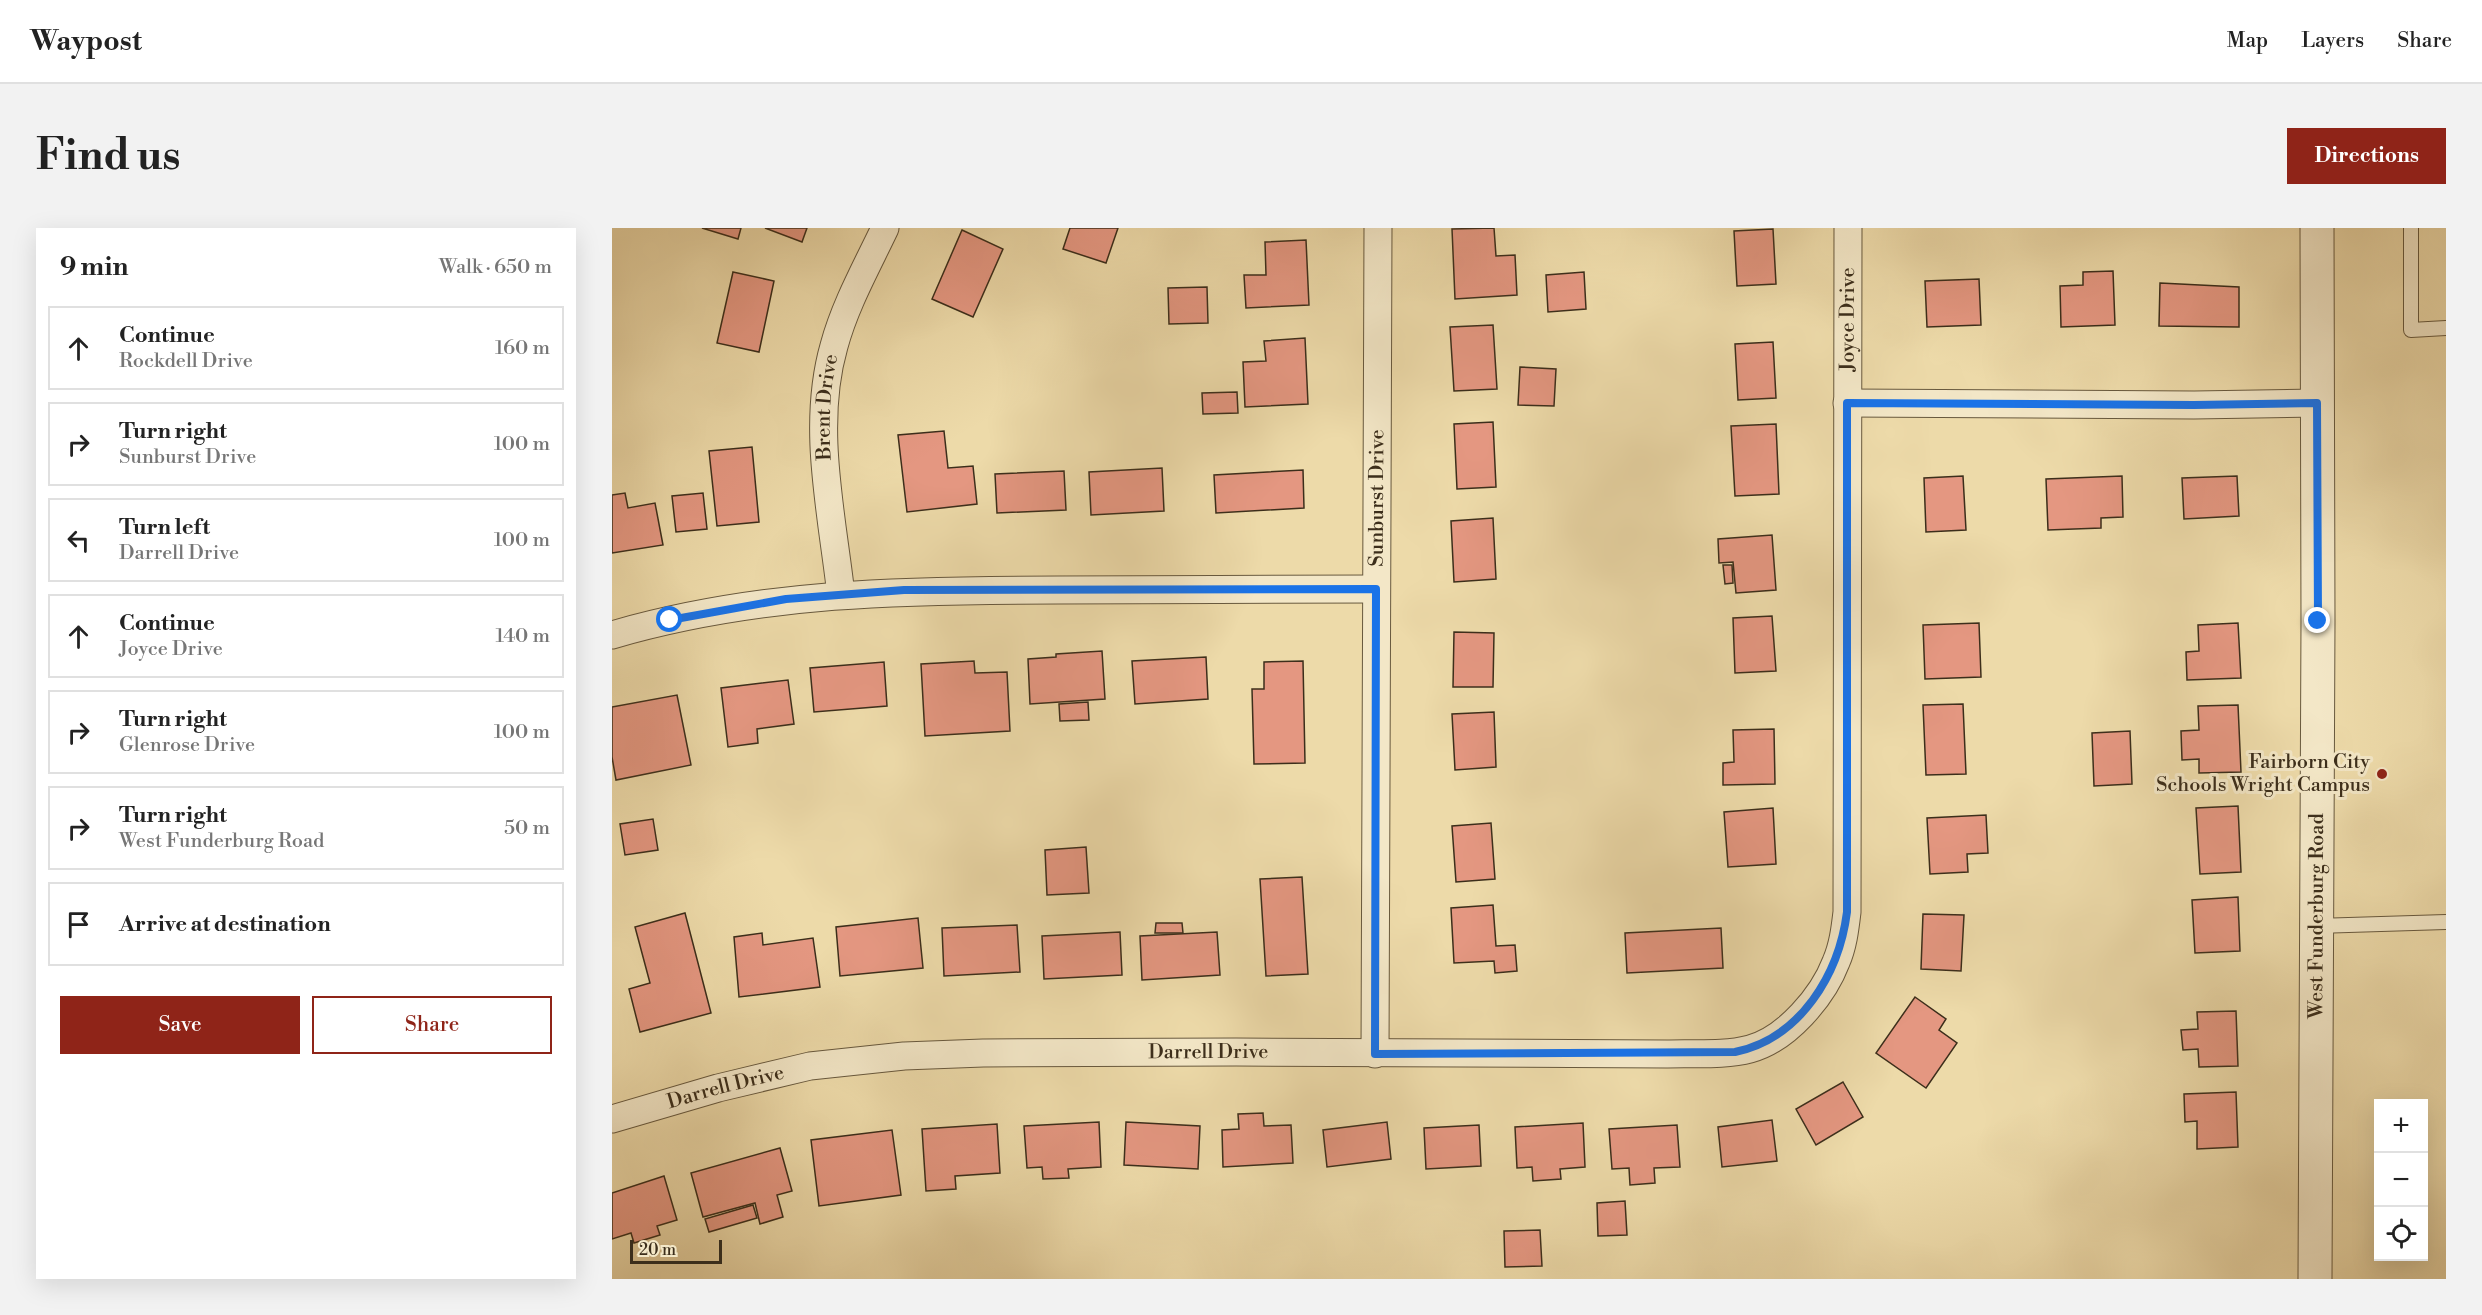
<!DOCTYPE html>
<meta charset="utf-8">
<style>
:root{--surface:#fff;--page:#f2f2f2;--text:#222;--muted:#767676;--line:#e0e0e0;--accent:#8f2418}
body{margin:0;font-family:"Libre Bodoni",serif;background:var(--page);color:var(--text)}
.controls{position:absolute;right:18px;bottom:18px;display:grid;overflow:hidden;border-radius:0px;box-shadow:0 6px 24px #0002}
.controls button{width:54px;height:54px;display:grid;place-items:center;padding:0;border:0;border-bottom:2px solid var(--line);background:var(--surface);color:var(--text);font:30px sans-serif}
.scale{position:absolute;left:18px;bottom:15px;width:92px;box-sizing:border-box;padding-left:6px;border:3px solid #3c2e1b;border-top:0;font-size:16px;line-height:21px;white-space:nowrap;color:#3c2e1b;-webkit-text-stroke:4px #f3e7c7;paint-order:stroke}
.stop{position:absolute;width:18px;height:18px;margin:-14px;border:4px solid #1a73e8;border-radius:50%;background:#fff}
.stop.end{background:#1a73e8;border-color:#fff;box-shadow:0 2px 6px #0008}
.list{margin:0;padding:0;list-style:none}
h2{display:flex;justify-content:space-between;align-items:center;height:78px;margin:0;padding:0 24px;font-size:26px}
h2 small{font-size:20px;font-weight:400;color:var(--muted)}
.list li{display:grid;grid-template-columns:39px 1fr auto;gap:18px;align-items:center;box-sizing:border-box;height:84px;margin:0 12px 12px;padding:0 12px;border:2px solid var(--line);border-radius:0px}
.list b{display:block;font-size:22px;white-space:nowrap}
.list p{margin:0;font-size:20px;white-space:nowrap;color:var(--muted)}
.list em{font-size:20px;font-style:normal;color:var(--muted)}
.actions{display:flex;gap:12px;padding:18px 24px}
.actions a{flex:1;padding:14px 0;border:2px solid var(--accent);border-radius:0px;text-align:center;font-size:21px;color:var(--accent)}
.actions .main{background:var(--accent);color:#fff}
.icon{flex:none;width:33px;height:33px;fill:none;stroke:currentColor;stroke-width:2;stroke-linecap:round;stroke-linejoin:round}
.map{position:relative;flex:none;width:1834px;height:1051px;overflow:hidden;border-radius:0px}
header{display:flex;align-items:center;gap:36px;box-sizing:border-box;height:84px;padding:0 30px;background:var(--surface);border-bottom:2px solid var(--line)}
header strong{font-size:28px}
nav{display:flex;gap:33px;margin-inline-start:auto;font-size:21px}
.intro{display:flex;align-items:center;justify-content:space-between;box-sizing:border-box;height:144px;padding:0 36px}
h1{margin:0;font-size:42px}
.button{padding:15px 27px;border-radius:0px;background:var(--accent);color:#fff;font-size:21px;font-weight:700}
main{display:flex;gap:36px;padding:0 36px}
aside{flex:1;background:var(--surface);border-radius:0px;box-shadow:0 6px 24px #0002}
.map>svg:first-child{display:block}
</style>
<header>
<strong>Waypost</strong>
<nav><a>Map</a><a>Layers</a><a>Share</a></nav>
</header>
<div class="intro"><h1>Find us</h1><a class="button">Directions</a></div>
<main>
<aside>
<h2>9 min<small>Walk · 650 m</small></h2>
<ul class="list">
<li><svg class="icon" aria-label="ahead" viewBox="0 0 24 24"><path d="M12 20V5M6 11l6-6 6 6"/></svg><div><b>Continue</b><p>Rockdell Drive</p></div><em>160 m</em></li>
<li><svg class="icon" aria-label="right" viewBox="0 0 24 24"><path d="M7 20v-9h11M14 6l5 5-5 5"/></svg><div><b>Turn right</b><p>Sunburst Drive</p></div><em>100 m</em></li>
<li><svg class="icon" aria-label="left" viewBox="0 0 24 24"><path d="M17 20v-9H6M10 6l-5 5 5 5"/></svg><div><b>Turn left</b><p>Darrell Drive</p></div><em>100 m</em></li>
<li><svg class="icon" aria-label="ahead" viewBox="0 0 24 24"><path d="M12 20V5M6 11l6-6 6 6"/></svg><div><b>Continue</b><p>Joyce Drive</p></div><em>140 m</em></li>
<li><svg class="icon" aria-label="right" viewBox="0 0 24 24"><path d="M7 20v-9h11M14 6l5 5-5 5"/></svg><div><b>Turn right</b><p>Glenrose Drive</p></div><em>100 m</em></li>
<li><svg class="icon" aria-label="right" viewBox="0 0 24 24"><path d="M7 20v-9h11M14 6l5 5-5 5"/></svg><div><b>Turn right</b><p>West Funderburg Road</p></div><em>50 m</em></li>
<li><svg class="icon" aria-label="arrive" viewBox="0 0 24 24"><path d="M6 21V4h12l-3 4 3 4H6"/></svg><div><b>Arrive at destination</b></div></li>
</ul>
<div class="actions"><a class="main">Save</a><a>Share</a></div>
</aside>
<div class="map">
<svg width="1834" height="1051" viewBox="0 0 1834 1051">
<rect width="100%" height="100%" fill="#eddaa9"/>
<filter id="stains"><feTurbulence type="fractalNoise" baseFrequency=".00333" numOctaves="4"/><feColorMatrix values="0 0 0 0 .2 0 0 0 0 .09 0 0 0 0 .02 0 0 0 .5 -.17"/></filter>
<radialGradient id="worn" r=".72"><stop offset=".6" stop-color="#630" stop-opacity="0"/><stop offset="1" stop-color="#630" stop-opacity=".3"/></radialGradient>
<g fill="#e49781" stroke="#3c2e1b" stroke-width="1.5">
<path d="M90 0H129L126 11Z"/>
<path d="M153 0H195L190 14Z"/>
<path d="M458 0H506L494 35 451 21Z"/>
<path d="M882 0 884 28 903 27 905 67 843 71 840 1Z"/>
<path d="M1161 1 1164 56 1125 58 1122 3Z"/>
<path d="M350 2 391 21 361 89 320 71Z"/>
<path d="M694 12 697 77 634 80 632 47H654L653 14Z"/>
<path d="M1501 43 1503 97 1449 99 1448 58 1471 57V44Z"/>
<path d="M121 44 162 53 147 124 105 115Z"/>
<path d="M972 44 974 81 936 84 934 47Z"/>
<path d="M1367 51 1369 97 1315 99 1313 53Z"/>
<path d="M1548 55 1627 59V99L1547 98Z"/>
<path d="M595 59 596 95 557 96 556 60Z"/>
<path d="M881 97 885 161 842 163 838 99Z"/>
<path d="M693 110 696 176 633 179 631 134 654 133 652 113Z"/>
<path d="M1161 114 1164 170 1126 172 1123 116Z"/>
<path d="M908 139 944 141 942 178 906 177Z"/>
<path d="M625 164 626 185 591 186 590 165Z"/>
<path d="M881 194 884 259 845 261 842 196Z"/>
<path d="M1164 196 1167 266 1123 268 1119 198Z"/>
<path d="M332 203 336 240 361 238 365 276 295 284 286 207Z"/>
<path d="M140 219 147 294 105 298 97 223Z"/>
<path d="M550 240 552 283 479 287 477 244Z"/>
<path d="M691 242 692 280 604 285 602 247Z"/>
<path d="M452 243 454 282 385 285 383 246Z"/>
<path d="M1351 248 1354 302 1314 304 1312 250Z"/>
<path d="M1510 248 1511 289 1489 290V300L1436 302 1434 251Z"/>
<path d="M1625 248 1627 288 1572 291 1570 250Z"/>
<path d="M13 265 16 280 43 275 51 317 0 325V267Z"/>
<path d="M91 265 95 301 64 304 60 268Z"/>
<path d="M881 290 884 351 842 354 839 293Z"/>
<path d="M1160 307 1164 362 1124 365 1121 334 1107 335 1106 311Z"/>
<path d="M1111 337H1120L1121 355 1113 356Z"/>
<path d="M1160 388 1164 443 1123 445 1121 390Z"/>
<path d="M1367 395 1369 449 1313 451 1311 397Z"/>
<path d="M1626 395 1629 450 1575 452 1574 424 1587 423 1586 397Z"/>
<path d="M842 404 882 405 881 459H841Z"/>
<path d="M490 423 493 471 418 476 416 431 444 429V426Z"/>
<path d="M594 429 596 471 523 476 520 433Z"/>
<path d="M362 433 363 445 395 444 398 503 313 508 309 436Z"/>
<path d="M691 433 693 535 642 536 640 461H652V434Z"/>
<path d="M272 434 275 478 202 484 198 440Z"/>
<path d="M176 452 182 496 145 501 146 515 116 519 109 460Z"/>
<path d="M65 467 79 537 4 552 0 529V479Z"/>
<path d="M476 474 477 492 448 493 447 476Z"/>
<path d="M1351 476 1354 546 1314 547 1311 477Z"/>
<path d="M1626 477 1629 544 1587 545V531L1570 532 1569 503 1587 502 1586 478Z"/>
<path d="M882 484 884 539 843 542 840 486Z"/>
<path d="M1162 501 1163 556 1111 557V535L1122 534 1121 502Z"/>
<path d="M1518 503 1520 556 1482 558 1480 505Z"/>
<path d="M1626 578 1629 644 1588 646 1584 580Z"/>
<path d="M1161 580 1164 636 1116 639 1112 584Z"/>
<path d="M1374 587 1376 625 1355 626 1356 644 1318 646 1315 590Z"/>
<path d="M41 591 46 622 13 627 8 596Z"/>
<path d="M879 595 883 651 844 654 840 598Z"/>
<path d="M474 619 477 665 435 667 433 622Z"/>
<path d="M690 649 696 746 654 748 648 651Z"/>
<path d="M1626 669 1628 723 1583 725 1580 672Z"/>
<path d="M881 677 884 718 903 717 905 743 883 745 882 733 842 735 839 680Z"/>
<path d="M73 685 99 785 28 804 17 761 38 755 23 699Z"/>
<path d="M1311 686 1352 687 1349 743 1309 741Z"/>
<path d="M306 690 311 740 228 748 224 699Z"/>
<path d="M544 695H570L571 705H543Z"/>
<path d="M405 697 408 744 332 748 330 700Z"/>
<path d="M1109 700 1111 740 1015 745 1013 705Z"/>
<path d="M508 704 510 747 432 751 430 708Z"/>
<path d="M605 704 608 747 530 752 528 708Z"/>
<path d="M150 705 151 717 201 710 208 759 127 769 122 709Z"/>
<path d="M1303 769 1334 791 1327 802 1345 815 1314 860 1264 825Z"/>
<path d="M1624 783 1626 838 1587 839 1586 821 1571 822 1569 802 1586 801 1585 784Z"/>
<path d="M1231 854 1251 889 1204 917 1184 881Z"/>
<path d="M1624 864 1626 919 1585 921V893L1573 894 1572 866Z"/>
<path d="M651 885 652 898 679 897 681 935 611 939 610 902 627 901 626 886Z"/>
<path d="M1160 892 1165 933 1110 939 1106 899Z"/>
<path d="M487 894 489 939 456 941 457 950 431 951 430 939 415 940 412 898Z"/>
<path d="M514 894 588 898 586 941 512 937Z"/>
<path d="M775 894 779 931 715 939 711 902Z"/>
<path d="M971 895 973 939 948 941 949 951 921 953 920 939 905 940 903 899Z"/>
<path d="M385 896 388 945 343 948 344 961 314 963 310 901Z"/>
<path d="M867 897 869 938 814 941 812 900Z"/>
<path d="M1065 897 1068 939 1042 940 1043 955 1018 957 1017 940 1000 941 997 901Z"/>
<path d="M280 902 289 967 207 978 199 912Z"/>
<path d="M168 920 180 963 165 967 171 989 148 996 143 975 91 989 79 945Z"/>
<path d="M52 948 65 992 45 998 48 1007 22 1015 19 1005 0 1011V965Z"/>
<path d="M1013 973 1015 1007 986 1008 985 975Z"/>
<path d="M141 977 145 990 97 1004 93 991Z"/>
<path d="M928 1002 930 1038 893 1039 892 1003Z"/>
</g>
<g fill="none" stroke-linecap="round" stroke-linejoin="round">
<g stroke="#68593e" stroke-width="16">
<g id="service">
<path d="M1799 0V102L1834 100"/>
<path d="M1704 698 1834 694"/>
</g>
</g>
<g stroke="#68593e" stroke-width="29">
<g id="minor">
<path d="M1235 175 1582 177 1705 175"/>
<path id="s1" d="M229 367C220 286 199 198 222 118 233 77 255 38 273 0"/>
<path d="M0 407C147 364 295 362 446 362 552 362 658 361 764 361"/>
<path id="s2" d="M763 826 766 0"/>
<path id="s3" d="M0 891 106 860 198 838 292 828 371 825 624 824 1055 826C1082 825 1112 828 1138 821 1175 811 1211 768 1224 734 1231 718 1233 701 1235 684L1236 0"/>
</g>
</g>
<g stroke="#68593e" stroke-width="35">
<g id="tertiary">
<path id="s4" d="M1703 1051 1706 393 1705 0"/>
</g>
</g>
<use href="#service" stroke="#f3e7c7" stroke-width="14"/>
<use href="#minor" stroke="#f3e7c7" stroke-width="27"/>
<use href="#tertiary" stroke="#f3e7c7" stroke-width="33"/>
</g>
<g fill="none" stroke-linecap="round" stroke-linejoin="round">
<path stroke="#1a73e8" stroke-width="8" d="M58 392 174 371 292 362 764 361 763 826 1123 824C1189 810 1227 746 1235 684V175L1582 177 1705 175 1706 393"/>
</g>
<circle fill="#8f2418" stroke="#f3e7c7" stroke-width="2" cx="1770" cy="546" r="6"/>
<g text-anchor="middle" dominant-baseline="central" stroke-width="6" stroke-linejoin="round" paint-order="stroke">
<g font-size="20" fill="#3c2e1b" stroke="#f3e7c7">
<text stroke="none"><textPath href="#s3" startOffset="1916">Joyce Drive</textPath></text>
<text stroke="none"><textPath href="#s1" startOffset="189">Brent Drive</textPath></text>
<text stroke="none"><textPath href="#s2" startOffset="556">Sunburst Drive</textPath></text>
<text stroke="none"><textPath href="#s4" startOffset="363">West Funderburg Road</textPath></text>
<text stroke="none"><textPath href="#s3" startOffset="604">Darrell Drive</textPath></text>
<text stroke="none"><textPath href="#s3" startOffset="118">Darrell Drive</textPath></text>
</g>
<g font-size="20" fill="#3c2e1b" stroke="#f3e7c7" text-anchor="end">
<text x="1758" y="534">Fairborn City<tspan x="1758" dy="23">Schools Wright Campus</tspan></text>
</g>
</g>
<rect width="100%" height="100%" filter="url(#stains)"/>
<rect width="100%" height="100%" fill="url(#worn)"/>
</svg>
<div class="controls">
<button>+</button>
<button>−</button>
<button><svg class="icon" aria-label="locate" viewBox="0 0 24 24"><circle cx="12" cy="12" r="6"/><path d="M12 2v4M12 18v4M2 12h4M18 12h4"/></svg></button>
</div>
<div class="scale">20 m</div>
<div class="stop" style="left:58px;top:392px"></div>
<div class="stop end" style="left:1706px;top:393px"></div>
</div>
</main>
